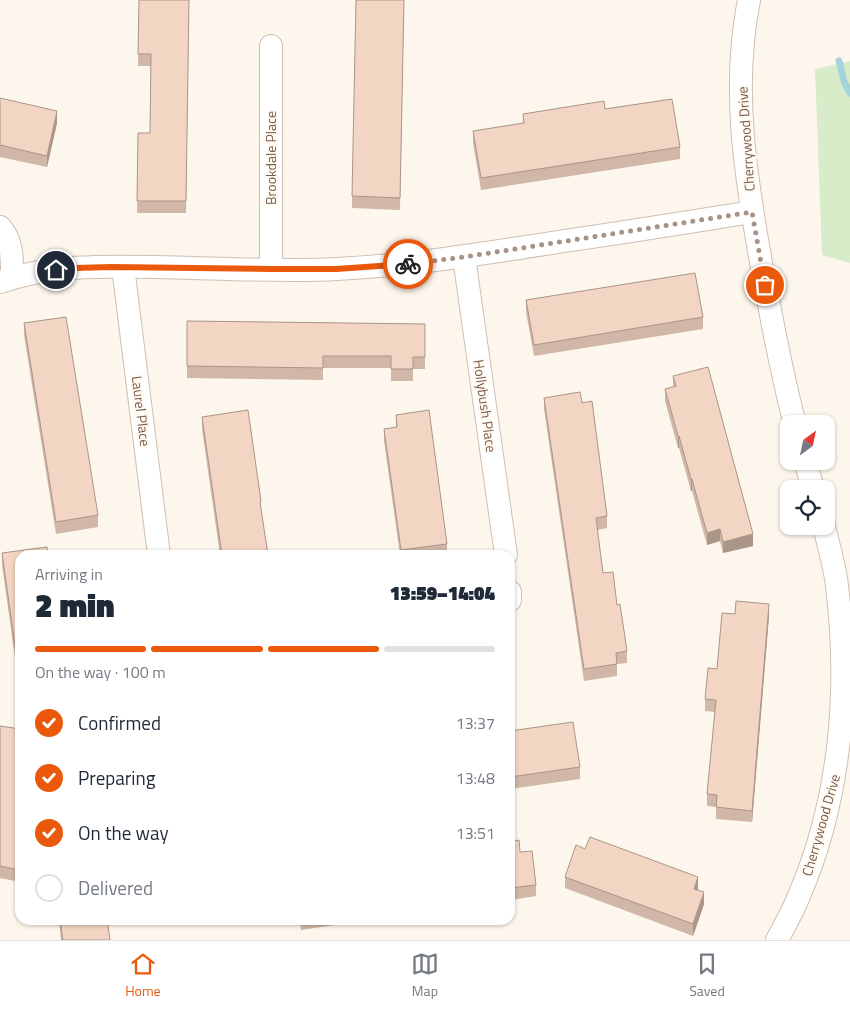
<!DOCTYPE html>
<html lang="en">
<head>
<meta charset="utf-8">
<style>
  body { margin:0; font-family:"Titillium Web",sans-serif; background:#f2f2f3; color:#1f2937; height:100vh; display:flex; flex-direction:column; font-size:19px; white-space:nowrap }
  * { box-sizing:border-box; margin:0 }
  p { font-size:16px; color:#747a83 }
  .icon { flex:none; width:28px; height:28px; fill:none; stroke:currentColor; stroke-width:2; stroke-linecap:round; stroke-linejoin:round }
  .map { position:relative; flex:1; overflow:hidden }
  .drawer { position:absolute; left:15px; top:550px; width:500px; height:375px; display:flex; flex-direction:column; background:#fff; border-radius:15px; box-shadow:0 1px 4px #0004 }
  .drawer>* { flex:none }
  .needle { width:32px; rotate:33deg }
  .buttons { position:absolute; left:780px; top:415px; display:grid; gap:10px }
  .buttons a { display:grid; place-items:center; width:55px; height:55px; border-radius:10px; background:#fff; box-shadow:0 1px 4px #0004; font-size:25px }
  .pin { position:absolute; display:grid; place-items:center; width:42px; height:42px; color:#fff; margin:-21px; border:2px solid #fff; border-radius:50%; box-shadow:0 1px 5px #0007 }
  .courier { position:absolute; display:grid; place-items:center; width:50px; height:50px; margin:-25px; border:4px solid #ea580c; border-radius:50%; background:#fff; color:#222; box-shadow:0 1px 6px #0007 }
  .summary em { font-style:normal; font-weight:800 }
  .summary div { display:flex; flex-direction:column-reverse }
  .summary { display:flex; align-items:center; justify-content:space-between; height:85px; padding:0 20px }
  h1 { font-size:32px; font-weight:800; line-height:38px }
  .bar { display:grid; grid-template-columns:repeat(4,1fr); gap:8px 5px; align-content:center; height:60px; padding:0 20px }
  .bar i { height:6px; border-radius:4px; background:#e0e1e3 }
  .bar .on { background:#ea580c }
  .bar p { grid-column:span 4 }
  ol { padding:0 20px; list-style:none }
  li { display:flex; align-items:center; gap:15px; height:55px }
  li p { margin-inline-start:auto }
  li .icon { padding:5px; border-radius:50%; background:#ea580c; color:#fff; stroke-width:4 }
  li:last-child { color:#747a83 }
  li i { width:28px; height:28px; border:2px solid #e0e1e3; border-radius:50% }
  .tab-bar { display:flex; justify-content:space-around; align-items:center; height:70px; border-top:1px solid #e0e1e3; background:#fff; font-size:14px; color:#747a83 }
  .tab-bar a { display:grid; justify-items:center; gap:2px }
  .tab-bar .on { color:#ea580c }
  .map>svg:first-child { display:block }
  .green { fill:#d8ecc9 }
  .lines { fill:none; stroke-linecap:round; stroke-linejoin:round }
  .stream { stroke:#a5d3da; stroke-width:7 }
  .minor-casing { stroke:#d1beb0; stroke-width:24 }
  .minor { stroke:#fff; stroke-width:22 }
  .wall { fill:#d1b7a8 }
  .shaded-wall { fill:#aa9588 }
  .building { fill:#f3d5c3; stroke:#aa9588 }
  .done { stroke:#a89285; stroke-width:5; stroke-dasharray:0 9 }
  .route { stroke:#ea580c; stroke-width:6 }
  .labels { text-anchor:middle; stroke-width:4.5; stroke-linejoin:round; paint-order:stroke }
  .street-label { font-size:14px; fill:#7a5c4d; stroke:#fffaf3 }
</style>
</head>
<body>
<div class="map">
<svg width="850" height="940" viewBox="0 0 850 940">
  <rect width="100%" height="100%" fill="#fdf6ec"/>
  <polygon class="green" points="850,61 850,263 822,255 815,69"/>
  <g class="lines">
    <polyline class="stream" points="839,61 844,81 850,93"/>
    <defs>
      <g id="minor">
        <path d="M749,0C731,89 746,179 762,268C772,320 781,372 795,424"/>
        <path d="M0,227C13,241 12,260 12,278"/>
        <polyline points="464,257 506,555"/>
        <polyline points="123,267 159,555"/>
        <polyline points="271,269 271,46"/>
        <path d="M0,282C50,265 102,266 155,267C215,268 277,272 337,269C414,265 488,253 564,241C627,232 689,222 752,212"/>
        <polyline points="805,461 813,489"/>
        <polyline points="510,592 510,600"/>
        <path d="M777,940C785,925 793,911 799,896C842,796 850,685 836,578C833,561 828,543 824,526"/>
      </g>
    </defs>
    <use href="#minor" class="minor-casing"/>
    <use href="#minor" class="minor"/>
  </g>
  <g class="wall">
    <polygon points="139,0 189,0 186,213 137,213 138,133 150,133 151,66 138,66"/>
    <polygon points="404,0 400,210 352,208 352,196"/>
    <polygon points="0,98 57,123 47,167 0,157"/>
    <polygon points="605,109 680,147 680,159 481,190 473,143 473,131 523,123 523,114"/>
    <polygon points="526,300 703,317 703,329 534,356 526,312"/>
    <polygon points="187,321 425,324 425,369 413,369 413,381 391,381 391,368 323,368 323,380 187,378"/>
    <polygon points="24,323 98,515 98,527 56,534 24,335"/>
    <polygon points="673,376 753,546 723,553 720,541 707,545 692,491 691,491 679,448 678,448 665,401 665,389 673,387"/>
    <polygon points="544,398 582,403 607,516 607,528 597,530 603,573 617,605 627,651 627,663 617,664 617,676 584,681 544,409"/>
    <polygon points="396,415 447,544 447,555 400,555 384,441 384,429 396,427"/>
    <polygon points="202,417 261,501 261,512 268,555 220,555 202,429"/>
    <polygon points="2,553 20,555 20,693 2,565"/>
    <polygon points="769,616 752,822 716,819 716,807 707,806 707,794 715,712 705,711 705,699 717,669"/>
    <polygon points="0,726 20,729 20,882 0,878"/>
    <polygon points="510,731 580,767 580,779 510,789"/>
    <polygon points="510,842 520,852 536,885 536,896 510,900"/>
    <polygon points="565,877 698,889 698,890 704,904 693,936 565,888"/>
    <polygon points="59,920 107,920 110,940 61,940"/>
    <polygon points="300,920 369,920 301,930"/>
  </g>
  <g class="shaded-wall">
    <polygon points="57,111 57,123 47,167 47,156"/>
    <rect x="678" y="436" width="1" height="12"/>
    <rect x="691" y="479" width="1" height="12"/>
    <polygon points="720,529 720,541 707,545 707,533"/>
    <polygon points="753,534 753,546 723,553 723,542"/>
    <polygon points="769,604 769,616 752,822 752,811"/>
    <polygon points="698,877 698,889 694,901 694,889"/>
    <polygon points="704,892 704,904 693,936 693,924"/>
  </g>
  <g class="building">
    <polygon points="139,0 189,0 186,201 137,201 138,133 150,133 151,54 138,54"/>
    <polygon points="356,0 404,0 400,198 352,196"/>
    <polygon points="0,98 57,111 47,156 0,145"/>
    <polygon points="672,99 680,147 481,178 473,131 524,123 523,114 604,101 605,109"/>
    <polygon points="695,273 703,317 534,345 526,300"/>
    <polygon points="66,317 98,515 56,522 24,323"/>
    <polygon points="187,321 425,324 425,357 413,357 413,369 391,369 391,356 323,356 323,368 187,366"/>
    <polygon points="708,367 753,534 723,542 720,529 707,533 692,479 691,479 679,436 678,436 665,389 676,386 673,376"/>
    <polygon points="580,392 582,403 592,401 607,516 596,518 603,573 613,572 617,605 620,604 627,651 616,653 617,664 584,669 544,398"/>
    <polygon points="248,410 261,501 260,502 268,555 222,555 202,417"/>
    <polygon points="429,410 447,544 401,550 384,429 397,427 396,415"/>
    <polygon points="47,547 48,555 20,555 20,681 2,553"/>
    <polygon points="736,601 769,604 752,811 716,807 717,795 707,794 716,700 705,699 708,668 717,669 722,613 735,614"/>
    <polygon points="573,722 580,767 510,777 510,731"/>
    <polygon points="0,726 20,729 20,870 0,866"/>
    <polygon points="590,837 698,877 694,889 704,892 693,924 565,877 576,845 585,849"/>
    <polygon points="519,840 520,852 532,851 536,885 510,888 510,842"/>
    <polygon points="60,920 107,920 110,940 63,940"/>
  </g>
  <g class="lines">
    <polyline class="done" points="408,264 464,257 752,212 765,285"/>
    <polyline class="route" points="56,270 75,268 111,267 271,269 336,269 408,264"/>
  </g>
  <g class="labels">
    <g class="street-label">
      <text transform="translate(746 139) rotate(-94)" y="5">Cherrywood Drive</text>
      <text transform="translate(271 158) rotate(-90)" y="5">Brookdale Place</text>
      <text transform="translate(485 406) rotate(82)" y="5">Hollybush Place</text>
      <text transform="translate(141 411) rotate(83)" y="5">Laurel Place</text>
      <text transform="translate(821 825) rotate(-74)" y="5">Cherrywood Drive</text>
    </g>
  </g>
</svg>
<div class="buttons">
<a><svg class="needle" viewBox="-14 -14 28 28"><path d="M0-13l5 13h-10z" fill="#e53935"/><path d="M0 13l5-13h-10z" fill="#747a83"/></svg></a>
<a><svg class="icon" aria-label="locate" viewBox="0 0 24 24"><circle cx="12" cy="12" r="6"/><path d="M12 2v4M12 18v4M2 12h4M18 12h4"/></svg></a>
</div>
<div class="pin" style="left:765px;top:285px;background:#ea580c"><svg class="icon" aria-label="bag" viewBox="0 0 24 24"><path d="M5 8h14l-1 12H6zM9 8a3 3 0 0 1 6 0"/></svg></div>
<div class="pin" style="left:56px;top:270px;background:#1f2937"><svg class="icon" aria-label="home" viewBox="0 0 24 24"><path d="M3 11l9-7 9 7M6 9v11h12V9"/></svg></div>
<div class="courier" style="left:408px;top:264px"><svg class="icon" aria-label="bike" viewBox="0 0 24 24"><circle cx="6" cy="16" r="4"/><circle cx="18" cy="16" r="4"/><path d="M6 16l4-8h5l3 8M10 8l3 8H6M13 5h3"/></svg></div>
<section class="drawer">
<div class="summary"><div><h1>2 min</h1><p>Arriving in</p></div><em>13:59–14:04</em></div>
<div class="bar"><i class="on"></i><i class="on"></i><i class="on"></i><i></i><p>On the way · 100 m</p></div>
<ol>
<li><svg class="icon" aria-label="check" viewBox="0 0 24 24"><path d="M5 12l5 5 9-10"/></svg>Confirmed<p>13:37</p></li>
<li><svg class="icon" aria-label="check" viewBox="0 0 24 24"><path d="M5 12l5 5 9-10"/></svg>Preparing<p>13:48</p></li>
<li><svg class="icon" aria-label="check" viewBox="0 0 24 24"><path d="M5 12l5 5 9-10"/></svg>On the way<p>13:51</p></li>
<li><i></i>Delivered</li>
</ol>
</section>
</div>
<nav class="tab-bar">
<a class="on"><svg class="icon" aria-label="home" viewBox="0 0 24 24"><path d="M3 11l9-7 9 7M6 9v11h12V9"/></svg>Home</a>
<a><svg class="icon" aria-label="map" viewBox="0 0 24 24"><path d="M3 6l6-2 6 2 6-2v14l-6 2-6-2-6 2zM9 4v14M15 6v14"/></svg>Map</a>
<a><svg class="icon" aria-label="saved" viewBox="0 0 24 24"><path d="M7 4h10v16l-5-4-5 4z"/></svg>Saved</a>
</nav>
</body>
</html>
